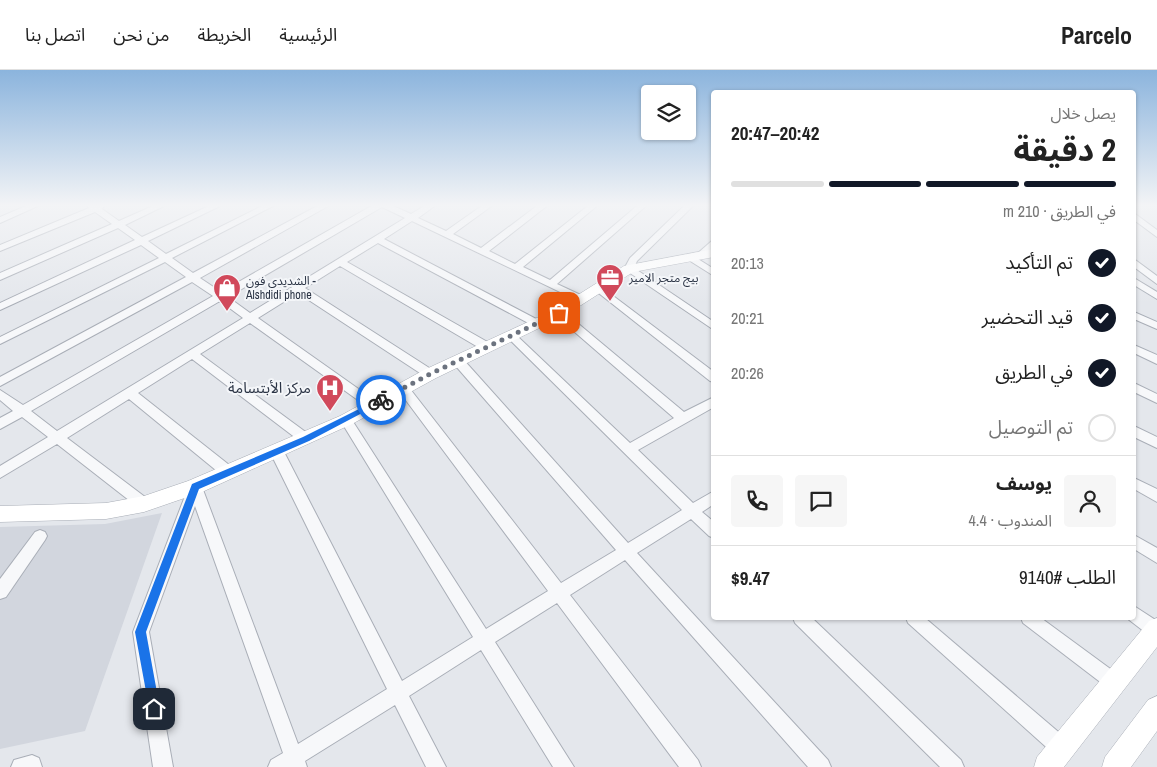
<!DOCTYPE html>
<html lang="ar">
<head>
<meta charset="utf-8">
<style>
  body { margin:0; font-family:"Archivo Narrow","Noto Sans Arabic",sans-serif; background:#f6f6f6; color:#222; direction:rtl; height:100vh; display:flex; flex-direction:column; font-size:19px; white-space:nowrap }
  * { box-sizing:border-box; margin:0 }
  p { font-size:16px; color:#767676 }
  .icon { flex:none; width:28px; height:28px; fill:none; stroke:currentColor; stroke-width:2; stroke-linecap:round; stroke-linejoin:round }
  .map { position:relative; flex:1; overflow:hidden; direction:ltr }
  .panel { position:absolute; left:711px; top:20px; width:425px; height:530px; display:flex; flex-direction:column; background:#fff; border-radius:5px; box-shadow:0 1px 4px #0004; direction:rtl }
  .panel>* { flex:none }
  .fabs { position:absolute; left:641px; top:15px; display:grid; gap:10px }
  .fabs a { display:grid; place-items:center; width:55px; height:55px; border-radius:5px; background:#fff; box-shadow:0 1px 4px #0004; font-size:25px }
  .pin { position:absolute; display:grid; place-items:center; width:42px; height:42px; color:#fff; margin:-21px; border-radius:10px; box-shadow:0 2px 8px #0006 }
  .courier { position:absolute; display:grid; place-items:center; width:50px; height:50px; margin:-25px; border:4px solid #1a73e8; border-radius:50%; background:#fff; color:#222; box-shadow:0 1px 6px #0007 }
  .overview em { font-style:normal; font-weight:700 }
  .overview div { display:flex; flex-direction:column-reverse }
  .overview { display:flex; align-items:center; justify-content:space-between; height:85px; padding:0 20px }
  h1 { font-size:32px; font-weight:700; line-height:38px }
  .bar { display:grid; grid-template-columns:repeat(4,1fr); gap:8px 5px; align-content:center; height:60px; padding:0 20px }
  .bar i { height:6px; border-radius:4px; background:#e0e0e0 }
  .bar .selected { background:#111827 }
  .bar p { grid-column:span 4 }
  .line { display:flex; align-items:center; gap:12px; padding:0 20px; border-top:1px solid #e0e0e0 }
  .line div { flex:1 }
  .round { display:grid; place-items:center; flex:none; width:52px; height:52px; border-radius:5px; background:#f6f6f6 }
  ol { padding:0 20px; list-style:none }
  li { display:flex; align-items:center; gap:15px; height:55px }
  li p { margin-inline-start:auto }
  li .icon { padding:5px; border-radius:50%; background:#111827; color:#fff; stroke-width:4 }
  li:last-child { color:#767676 }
  li i { width:28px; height:28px; border:2px solid #e0e0e0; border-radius:50% }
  header { display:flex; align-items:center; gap:30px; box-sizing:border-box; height:70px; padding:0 25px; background:#fff; border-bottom:1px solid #e0e0e0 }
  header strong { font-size:24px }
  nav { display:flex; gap:28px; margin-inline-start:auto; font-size:18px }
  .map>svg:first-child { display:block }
  .built { fill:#d2d6de }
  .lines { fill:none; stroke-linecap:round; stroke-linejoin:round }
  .street-casing { stroke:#a9aeb7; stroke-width:2 }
  .secondary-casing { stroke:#a9aeb7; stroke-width:1 }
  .street { fill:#f7f8fa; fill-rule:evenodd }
  .secondary { fill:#fff; fill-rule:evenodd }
  .route { fill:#1a73e8 }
  .done { stroke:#6c737f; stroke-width:5; stroke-dasharray:0 9 }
  .labels { text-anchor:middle; stroke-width:4; stroke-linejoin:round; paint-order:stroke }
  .far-poi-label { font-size:12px; fill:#2b3445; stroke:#f4f6f9; text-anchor:start }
  .poi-label { font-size:15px; fill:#2b3445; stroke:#f4f6f9; text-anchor:end }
</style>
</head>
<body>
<header>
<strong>Parcelo</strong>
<nav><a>الرئيسية</a><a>الخريطة</a><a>من نحن</a><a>اتصل بنا</a></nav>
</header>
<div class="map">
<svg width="1157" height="697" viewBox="0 0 1157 697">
  <rect width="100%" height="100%" fill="#e4e7ec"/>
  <polygon class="built" points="162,443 85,661 0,679 0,457 105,454"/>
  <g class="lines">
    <defs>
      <g id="street">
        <polygon points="28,135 40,135 0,153 0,147"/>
        <path d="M87,135H105L102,139L119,151L155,135H166L125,155L142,167L211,135H222L148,171L166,184L264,135H275L172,188L193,203L319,135H330L200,208L221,222L373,135H391L411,144L426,135H436L418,148L446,161L483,135H493L453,164L481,178L538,135H548L489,181L515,194L589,135H598L523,197L550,210L638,135H647L557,214L585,227L586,229L581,232L412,151L384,169L540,251L541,253L540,255H532L378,173L347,192L491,274L493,277L491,280H483L340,196L305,218L434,301L436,304L434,307H426L298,223L258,248L377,332L379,335L377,338H369L250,253L200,284L311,366L312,369L311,372H301L192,289L138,323L233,398L235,402L233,406L228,407L223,406L129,329L67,368L149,430L151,434L149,438L144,440L139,438L57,374L0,408V396L48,367L22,347L0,359V348L13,341L0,330V320L23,335L213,226L192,212L0,316V307L186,207L165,192L0,274V267L159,188L141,175L0,240V233L135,170L118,158L0,210V203L112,154L95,142L0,181V175L89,138ZM382,137L405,148L250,243L228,227ZM220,231L243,248L57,361L31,341Z"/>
        <polygon points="685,135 694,135 637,191 634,198 714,252 714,260 624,199 630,188"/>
        <polygon points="1134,143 1157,160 1157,167 1134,150"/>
        <polygon points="714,169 714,177 704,187 698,187 698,183"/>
        <polygon points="690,184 714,199 714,206 687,189 687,185"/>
        <polygon points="1134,189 1157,206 1157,214 1134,197"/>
        <polygon points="1134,208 1157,222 1157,229 1134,215"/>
        <polygon points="600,216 714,302 714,312 710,311 596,221 596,217"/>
        <polygon points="559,240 563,241 684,342 714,327 714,337 638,380 693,433 714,421 714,434 702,442 714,452 714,468 709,466 691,449 637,483 828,690 831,697 808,697 625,490 570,525 698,690 701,697 679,697 557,533 495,572 574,697 553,697 481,580 409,626 446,697 426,697 395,635 305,691 307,697 268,697 271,690 283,683 195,436 149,562 173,697 153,697 133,562 190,413 195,412 200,413 202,417 298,674 387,619 270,382 272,378 282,378 402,611 473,567 342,353 340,350 342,347 350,347 486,559 548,521 399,321 397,318 399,315 407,315 561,513 616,480 454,294 452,291 454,288 462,288 628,473 682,440 506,266 511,263 515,264 630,373 674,348 555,245 554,243"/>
        <polygon points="1134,242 1157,252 1157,259 1134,249"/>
        <polygon points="1134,275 1157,285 1157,294 1134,283"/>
        <polygon points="1134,313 1157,324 1157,333 1134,322"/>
        <polygon points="1134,356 1157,367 1157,378 1134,367"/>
        <polygon points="1134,408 1157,419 1157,432 1134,419"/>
        <polygon points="40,460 45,462 47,466 45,470 6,527 0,529 0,509 35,462"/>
        <polygon points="1134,465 1157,478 1157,493 1134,479"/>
        <polygon points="1134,536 1157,551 1157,568 1150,566 1128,549 1127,548 1134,548"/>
        <polygon points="793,548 812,548 961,690 964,697 940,697 795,553"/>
        <polygon points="906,548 925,548 1069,671 1071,678 1069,685 1062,687 1055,685 908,553"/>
        <polygon points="1021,548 1041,548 1120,606 1123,612 1120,618 1114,621 1108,618 1023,553"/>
        <polygon points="32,685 39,688 42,697 11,697 14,690"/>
      </g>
      <g id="secondary">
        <polygon points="714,179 714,187 633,202 564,246 436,308 352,354 202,422 144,442 106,449 0,452 0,436 106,433 144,426 188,411 340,346 424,300 554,240 624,196"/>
        <polygon points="1157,548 1157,577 1064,697 1034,697 1037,687 1149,551"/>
        <polygon points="1157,626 1157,661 1131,697 1102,697 1105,687 1148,630"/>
      </g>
    </defs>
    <use href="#street" class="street-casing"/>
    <use href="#secondary" class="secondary-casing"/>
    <use href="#street" class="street"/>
    <use href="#secondary" class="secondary"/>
  </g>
  <linearGradient id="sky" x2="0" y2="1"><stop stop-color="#8bb4dd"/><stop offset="0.58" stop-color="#f3f4f6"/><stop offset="1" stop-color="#f3f4f6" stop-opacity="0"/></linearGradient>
  <rect width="1157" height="233" fill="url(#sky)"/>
  <polygon class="route" points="381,328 385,330 383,332 309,371 199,419 146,562 160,639 158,643 154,645 150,643 135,562 192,414 303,367"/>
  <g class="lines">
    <polyline class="done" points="381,330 430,304 559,243"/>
  </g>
  <defs>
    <symbol id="office-pin" viewBox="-11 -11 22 30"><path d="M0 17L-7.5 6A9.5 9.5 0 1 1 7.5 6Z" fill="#d1495b" stroke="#f4f6f9"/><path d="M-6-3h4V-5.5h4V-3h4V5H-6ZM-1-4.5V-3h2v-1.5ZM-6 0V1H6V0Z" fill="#fff"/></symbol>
    <symbol id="shop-pin" viewBox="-11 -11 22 30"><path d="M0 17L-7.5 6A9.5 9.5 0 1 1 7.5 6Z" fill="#d1495b" stroke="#f4f6f9"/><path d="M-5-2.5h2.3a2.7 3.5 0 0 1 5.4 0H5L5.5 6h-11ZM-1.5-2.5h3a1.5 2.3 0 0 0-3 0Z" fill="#fff"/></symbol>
    <symbol id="hospital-pin" viewBox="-11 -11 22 30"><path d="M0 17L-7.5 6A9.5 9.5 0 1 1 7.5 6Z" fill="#d1495b" stroke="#f4f6f9"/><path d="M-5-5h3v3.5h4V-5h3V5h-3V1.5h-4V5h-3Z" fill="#fff"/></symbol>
  </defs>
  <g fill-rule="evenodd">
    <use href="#office-pin" x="594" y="192" width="32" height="43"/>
    <use href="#shop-pin" x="211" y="202" width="32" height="43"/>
    <use href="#hospital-pin" x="314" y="302" width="32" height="43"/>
  </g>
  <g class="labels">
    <g class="far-poi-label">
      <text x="629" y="212">بيج متجر الامير</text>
      <text x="246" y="215">الشديدي فون -<tspan x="246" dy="14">Alshdidi phone</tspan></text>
    </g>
    <g class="poi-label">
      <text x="311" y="323">مركز الأبتسامة</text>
    </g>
  </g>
</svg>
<div class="fabs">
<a><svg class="icon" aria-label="layers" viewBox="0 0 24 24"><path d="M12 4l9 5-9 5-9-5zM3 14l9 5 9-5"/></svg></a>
</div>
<div class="pin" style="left:559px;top:243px;background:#ea580c"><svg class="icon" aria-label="bag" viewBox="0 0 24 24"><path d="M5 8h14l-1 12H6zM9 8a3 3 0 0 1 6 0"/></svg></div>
<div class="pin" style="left:154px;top:639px;background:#1f2937"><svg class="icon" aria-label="home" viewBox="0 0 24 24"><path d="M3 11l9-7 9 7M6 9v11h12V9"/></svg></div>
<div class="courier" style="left:381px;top:330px"><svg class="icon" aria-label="bike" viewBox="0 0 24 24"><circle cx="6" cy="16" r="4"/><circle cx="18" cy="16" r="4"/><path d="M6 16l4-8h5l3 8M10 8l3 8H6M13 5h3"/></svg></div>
<section class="panel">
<div class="overview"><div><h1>2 دقيقة</h1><p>يصل خلال</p></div><em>20:42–20:47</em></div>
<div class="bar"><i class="selected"></i><i class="selected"></i><i class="selected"></i><i></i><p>في الطريق · 210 m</p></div>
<ol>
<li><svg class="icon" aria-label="check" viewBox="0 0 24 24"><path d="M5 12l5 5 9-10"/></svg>تم التأكيد<p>20:13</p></li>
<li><svg class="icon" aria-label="check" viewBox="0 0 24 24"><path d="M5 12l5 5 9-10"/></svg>قيد التحضير<p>20:21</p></li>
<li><svg class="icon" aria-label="check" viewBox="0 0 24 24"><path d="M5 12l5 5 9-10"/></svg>في الطريق<p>20:26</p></li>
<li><i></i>تم التوصيل</li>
</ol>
<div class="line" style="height:90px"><a class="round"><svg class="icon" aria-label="person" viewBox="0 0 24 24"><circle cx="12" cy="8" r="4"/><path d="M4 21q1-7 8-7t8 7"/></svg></a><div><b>يوسف</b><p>المندوب · 4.4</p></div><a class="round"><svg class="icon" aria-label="chat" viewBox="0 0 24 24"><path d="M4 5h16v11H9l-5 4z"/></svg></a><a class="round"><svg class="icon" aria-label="phone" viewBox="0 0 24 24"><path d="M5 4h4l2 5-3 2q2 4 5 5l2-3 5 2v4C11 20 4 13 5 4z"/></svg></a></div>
<div class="line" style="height:65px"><div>الطلب #9140</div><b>$9.47</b></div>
</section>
</div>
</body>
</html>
